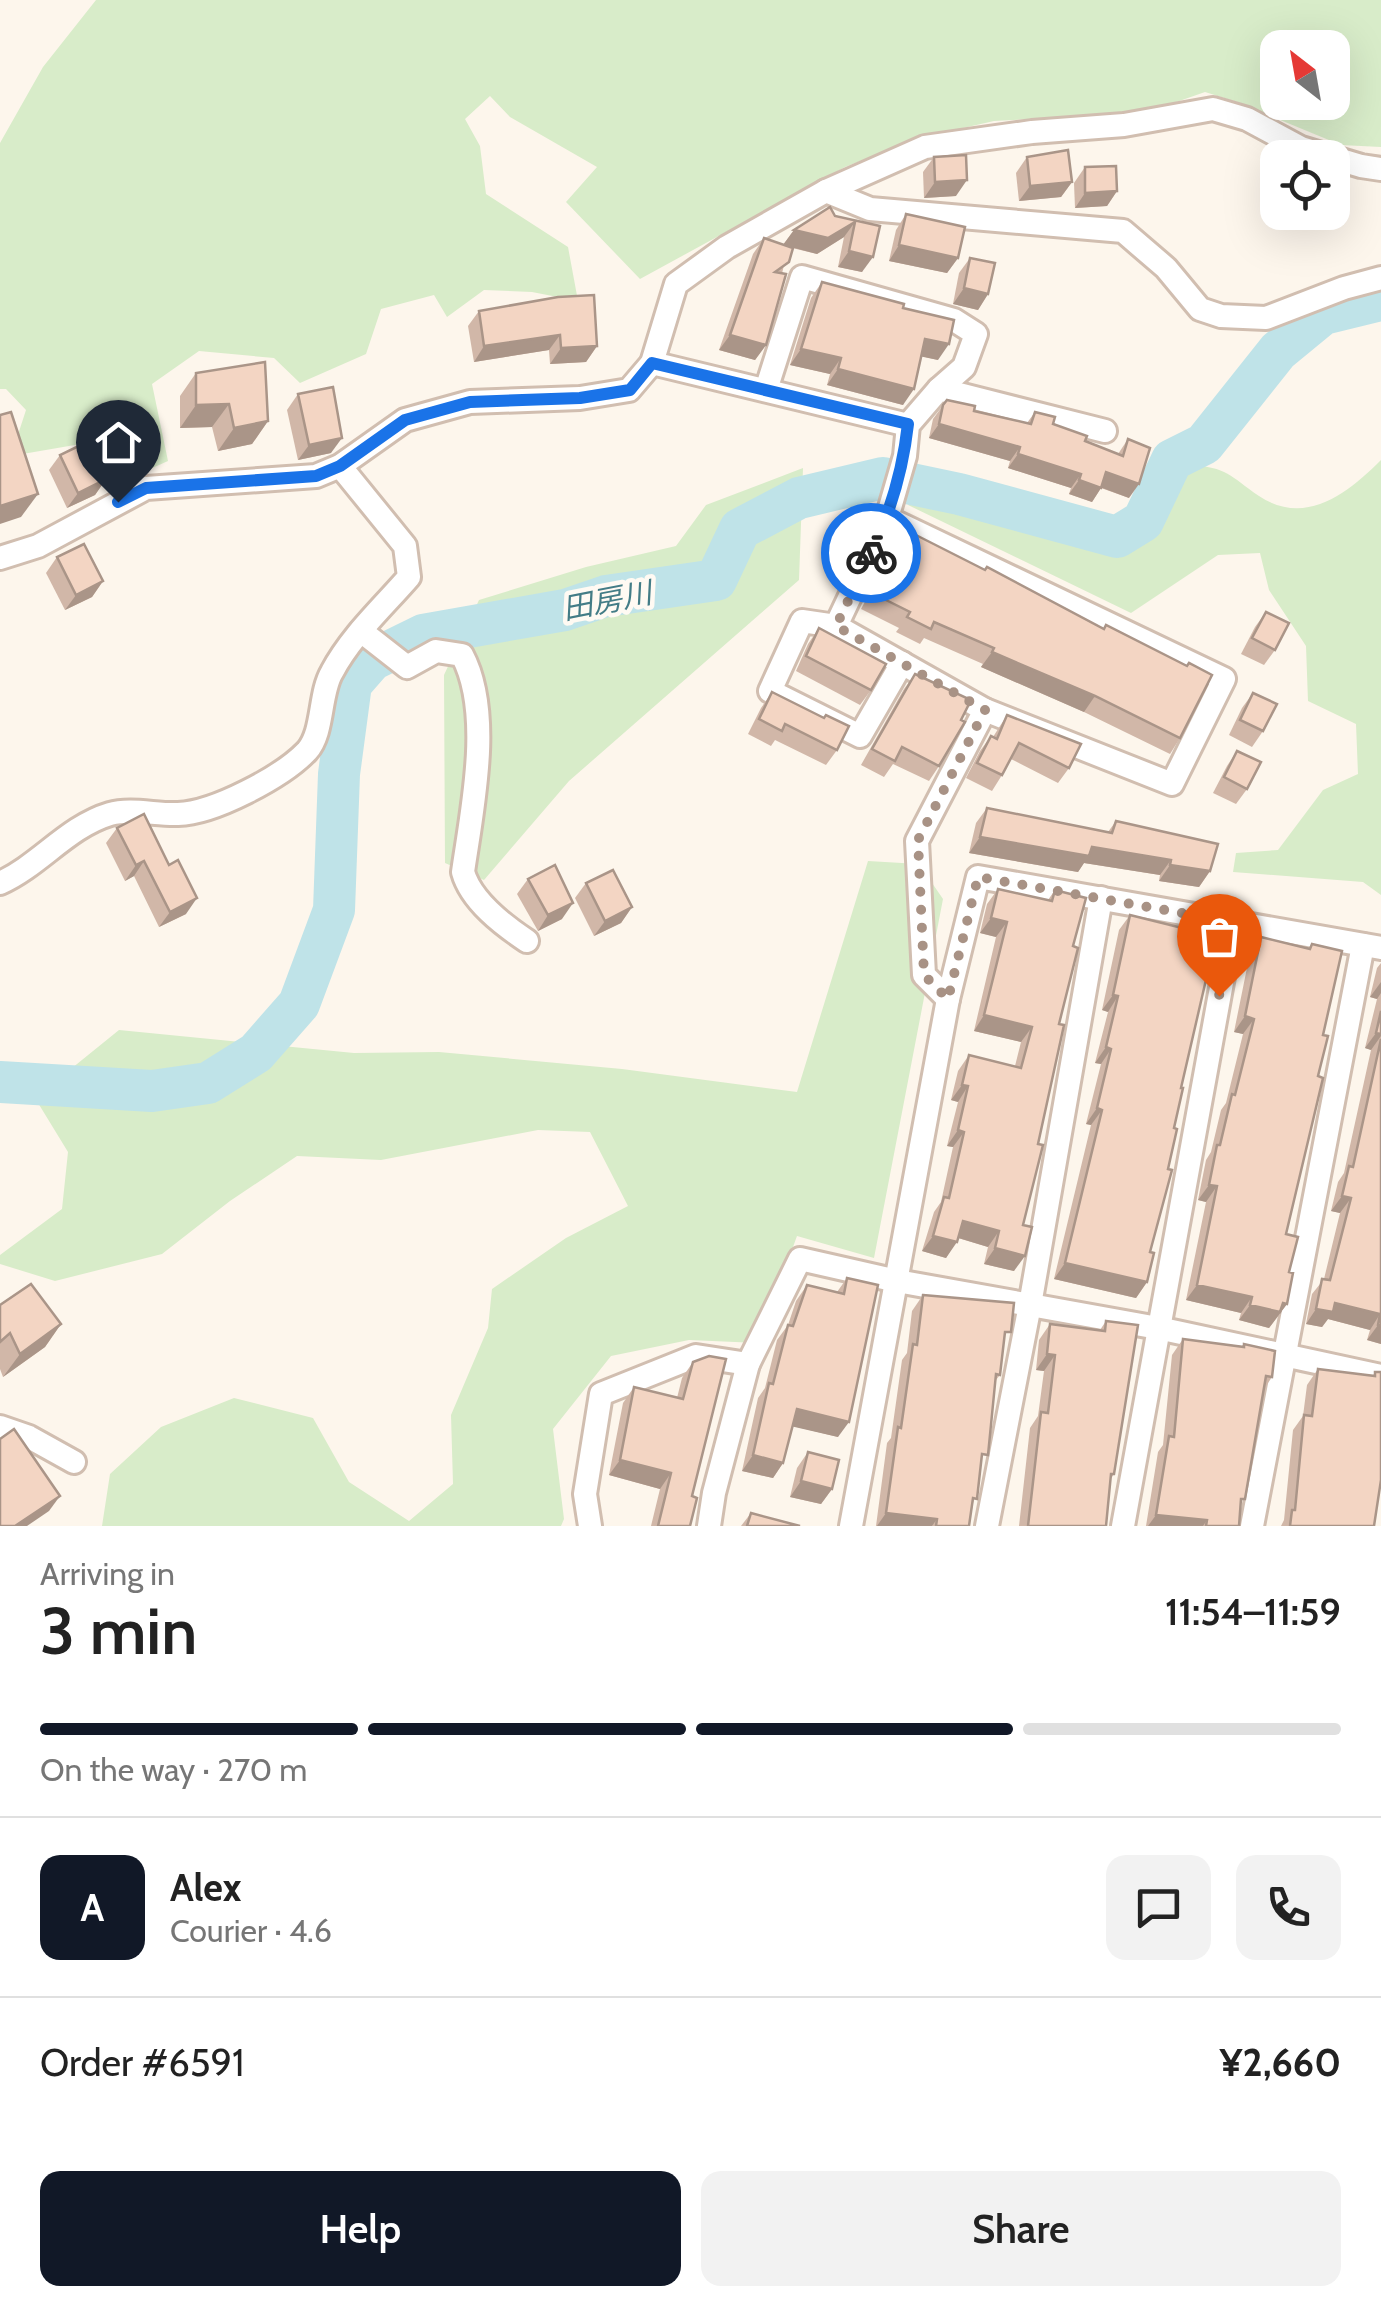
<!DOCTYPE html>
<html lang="en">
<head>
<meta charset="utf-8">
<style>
  body { margin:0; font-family:Cabin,"Noto Sans JP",sans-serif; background:#f2f2f2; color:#222; height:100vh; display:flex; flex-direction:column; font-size:38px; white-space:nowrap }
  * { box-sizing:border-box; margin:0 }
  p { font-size:32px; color:#767676 }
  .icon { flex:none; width:55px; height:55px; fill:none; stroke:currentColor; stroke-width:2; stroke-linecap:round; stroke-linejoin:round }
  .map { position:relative; height:1526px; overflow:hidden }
  .side { display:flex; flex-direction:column; background:#fff; flex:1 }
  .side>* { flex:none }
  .needle { width:65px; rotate:329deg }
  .controls { position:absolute; left:1260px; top:30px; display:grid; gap:20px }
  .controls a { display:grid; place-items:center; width:90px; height:90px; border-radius:20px; background:#fff; box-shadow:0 10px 40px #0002; font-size:50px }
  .pin { position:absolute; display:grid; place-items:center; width:85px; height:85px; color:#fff; margin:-102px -42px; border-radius:50% 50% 50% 0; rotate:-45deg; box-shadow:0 0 10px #0007 }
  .pin .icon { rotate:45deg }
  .courier { position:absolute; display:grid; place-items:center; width:100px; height:100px; margin:-50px; border:8px solid #1a73e8; border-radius:50%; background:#fff; color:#222; box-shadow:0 2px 12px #0007 }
  .headline em { font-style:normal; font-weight:600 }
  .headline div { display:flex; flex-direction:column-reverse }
  .headline { display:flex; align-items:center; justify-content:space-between; height:170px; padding:0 40px }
  h1 { font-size:65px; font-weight:600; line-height:75px }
  .bar { display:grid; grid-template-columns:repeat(4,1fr); gap:15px 10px; align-content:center; height:120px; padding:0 40px }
  .bar i { height:12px; border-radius:8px; background:#e0e0e0 }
  .bar .current { background:#111827 }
  .bar p { grid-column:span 4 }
  .line { display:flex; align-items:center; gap:25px; padding:0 40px; border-top:2px solid #e0e0e0 }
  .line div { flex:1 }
  .round { display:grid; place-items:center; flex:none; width:105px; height:105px; border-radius:20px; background:#f2f2f2 }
  .button { display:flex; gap:20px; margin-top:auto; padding:20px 40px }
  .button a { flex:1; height:115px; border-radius:20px; background:#111827; color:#fff; font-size:40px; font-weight:600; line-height:115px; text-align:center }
  .button a+a { background:#f2f2f2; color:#222 }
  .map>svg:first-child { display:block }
  .green { fill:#d8ecc9; fill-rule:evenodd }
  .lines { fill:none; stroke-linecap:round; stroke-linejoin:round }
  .river { stroke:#bfe3e8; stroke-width:42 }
  .street-casing { stroke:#d1beb0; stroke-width:28 }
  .street { stroke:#fff; stroke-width:22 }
  .wall { fill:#d1b7a8 }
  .shaded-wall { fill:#aa9588 }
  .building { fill:#f3d5c3; stroke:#aa9588; stroke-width:2.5 }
  .done { stroke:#a89285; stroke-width:10; stroke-dasharray:0 18 }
  .route { stroke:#1a73e8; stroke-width:12 }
  .labels { text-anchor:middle; stroke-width:9; stroke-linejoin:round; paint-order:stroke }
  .water-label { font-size:30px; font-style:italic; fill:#437c86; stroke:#fffaf3 }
</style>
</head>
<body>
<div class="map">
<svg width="1381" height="1526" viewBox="0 0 1381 1526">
  <rect width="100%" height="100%" fill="#fdf6ec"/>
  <g class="green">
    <path d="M96,0H1381V147L1341,145L1237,102L1205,92L1145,113L994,121L919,138L845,167L640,279L566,202L597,167L510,117L490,96L465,119L480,146L486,194L568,247L578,301L532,292L484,290L447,317L434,295L381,309L366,354L300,383L274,358L199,351L152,384L168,461L141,473L98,441L11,456L26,410L6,389H0V143L43,67ZM1278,48H1332V102H1278Z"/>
    <path d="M1381,460V895L1363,882L1233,872L1236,853L1278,850L1323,790L1358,774L1356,724L1308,701L1306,646L1269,590L1260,553L1218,555L1131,613L908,505L935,474L1116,540L1147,536L1190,465C1227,467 1230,476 1259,496C1306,527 1348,493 1381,460Z"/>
    <polygon points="803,468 799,580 569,781 484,880 445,863 444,675 479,600 586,567 676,546 706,505"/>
    <polygon points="868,861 919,864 943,899 874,1258 797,1236 758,1343 689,1340 611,1356 553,1429 564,1519 561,1526 102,1526 110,1474 161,1427 234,1398 313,1418 349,1482 409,1521 453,1484 451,1415 488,1328 492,1289 566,1238 628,1206 590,1132 538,1130 381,1160 297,1156 230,1201 162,1254 55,1281 0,1264 0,1255 62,1209 68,1152 35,1098 119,1030 354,1053 439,1052 622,1069 797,1092"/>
  </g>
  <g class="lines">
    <polyline class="river" points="0,1082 152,1091 208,1083 256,1053 299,1004 334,910 339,774 351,684 372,660 423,635 565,610 606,596 716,580 740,529 799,498 883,478 959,494 1117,537 1143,521 1172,460 1204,444 1278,351 1323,314 1381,300"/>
    <defs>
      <g id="street">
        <polyline points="826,191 870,209 1123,231 1166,268 1200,309 1221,316 1266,318 1344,288 1381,278"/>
        <polyline points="652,363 908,425"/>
        <polyline points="766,390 802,277 954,320 976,334 964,367 939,389"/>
        <polyline points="887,518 1224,679 1172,784 985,710 836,626 887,518 905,456 908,425 939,389 1105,431"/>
        <polyline points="0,558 38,546 146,488 316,476 340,466 405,420 470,402 580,398 629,390 652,363 676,284 727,247 826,191 925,147 1032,132 1124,125 1213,109 1247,119 1301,148 1361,166 1381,169"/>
        <polyline points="836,626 802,621 770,691 860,736 902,663"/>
        <path d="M361,631L407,667L436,651L462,655C493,713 472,809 463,872C471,901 503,925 527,941"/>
        <path d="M0,883C40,865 67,827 110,814C130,808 157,815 178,814C214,813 282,777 307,751C324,732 319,694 332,672C351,636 383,607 409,577L405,546L340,466"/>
        <polyline points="948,999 924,975 917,841 985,710"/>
        <polyline points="0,1427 29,1437 74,1462"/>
        <polyline points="590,1526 585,1494 601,1394 696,1356 748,1364 800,1259 897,1281 1158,1328 1381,1376"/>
        <polyline points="709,1526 714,1493 748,1364"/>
        <polyline points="851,1526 948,999 978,877 1381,948"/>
        <polyline points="987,1526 1030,1305 1101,898"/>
        <polyline points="1123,1526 1233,922"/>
        <polyline points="1252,1526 1363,945"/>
      </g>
    </defs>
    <use href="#street" class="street-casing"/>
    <use href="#street" class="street"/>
  </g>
  <g class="wall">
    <polygon points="934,157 956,196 924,198 923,172"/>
    <polygon points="1027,157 1072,182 1061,197 1019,201 1016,173"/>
    <polygon points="1085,167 1117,191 1107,206 1075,208 1074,183"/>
    <polygon points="906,214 958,258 947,273 889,261 896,230"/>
    <polygon points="835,216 880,226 862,272 838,267 844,237 817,254 788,247 766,345 755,360 719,350 753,254 764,238 783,245 794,230"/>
    <polygon points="970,258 988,294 978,310 953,304 959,273"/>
    <polygon points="822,282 903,308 938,360 921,356 903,405 827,385 830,374 790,365 811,298"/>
    <polygon points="479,311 597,346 586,362 550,364 549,350 474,362 468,326"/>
    <polygon points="196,373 268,421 252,444 218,451 212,427 180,428 180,396"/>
    <polygon points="298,394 331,453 298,460 287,410"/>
    <polygon points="947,400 974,411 1027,423 1035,412 1085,441 1118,454 1128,439 1129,498 1101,488 1092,502 1069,494 1071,488 1008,468 1010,461 929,438 933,419"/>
    <polygon points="60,455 106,479 95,495 67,508 49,470"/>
    <polygon points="906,530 1180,738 1170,754 1084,712 981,667 983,664 924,638 920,644 896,632 899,628 861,609 895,546"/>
    <polygon points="57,557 103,581 92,597 65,610 46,573"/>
    <polygon points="1266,612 1275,650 1264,665 1241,654 1255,627"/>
    <polygon points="819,628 871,690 860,705 796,671 808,644"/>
    <polygon points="915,674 939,766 929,781 893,764 884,777 861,765 904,689"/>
    <polygon points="772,692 837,750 826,765 775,740 771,746 748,734 761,708"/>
    <polygon points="1253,693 1263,731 1252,747 1229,735 1242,708"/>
    <polygon points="1007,715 1069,768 1058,783 1011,759 1002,775 992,791 966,778 980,751 991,736 993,737"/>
    <polygon points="1237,751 1247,789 1236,804 1213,793 1227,766"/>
    <polygon points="987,808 1108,832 1116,821 1210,871 1199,887 1159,881 1160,875 1084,863 1078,872 969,853 976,823"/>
    <polygon points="117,828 169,865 186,914 159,927 134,876 125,881 106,843"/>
    <polygon points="528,879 562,919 538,931 517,894"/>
    <polygon points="586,883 632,907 621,923 594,936 575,898"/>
    <polygon points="998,889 1048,900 1055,890 1073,946 1014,1271 984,1264 988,1247 958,1238 946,1258 922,1251 934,1212 941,1202 953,1147 947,1146 958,1102 951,1100 958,1071 969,1055 1015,1066 1021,1042 974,1031 996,937 980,933 987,904"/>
    <polygon points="1130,915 1180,927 1183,922 1204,970 1150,1252 1147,1282 1136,1298 1054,1279 1091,1125 1086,1124 1101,1064 1095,1063 1108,1012 1102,1010 1119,930"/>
    <polygon points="1261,937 1308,949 1312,944 1323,1035 1318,1076 1286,1234 1289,1272 1287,1304 1269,1328 1239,1320 1241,1313 1186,1300 1206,1202 1198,1200 1206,1160 1211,1152 1221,1110 1226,1103 1243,1034 1234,1032 1250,953"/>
    <polygon points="1381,963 1381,1344 1367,1340 1370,1330 1328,1319 1322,1327 1306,1324 1312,1294 1324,1279 1340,1213 1331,1211 1338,1182 1344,1173 1371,1050 1365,1048 1377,999 1370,997 1377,968"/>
    <polygon points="847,1278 838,1437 793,1426 783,1463 773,1478 742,1471 758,1398 765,1388 777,1340 788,1325 796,1301 807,1285 837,1292"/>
    <polygon points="923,1295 1004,1342 1000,1375 995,1381 969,1526 876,1526 887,1443 891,1438 902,1360 907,1353 912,1311"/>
    <polygon points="0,1305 61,1324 45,1347 3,1377 0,1369"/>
    <polygon points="1106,1321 1114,1474 1110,1480 1106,1526 1019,1526 1030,1428 1038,1416 1044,1371 1036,1370 1039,1340 1050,1324 1100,1330"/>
    <polygon points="1183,1339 1242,1346 1244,1344 1272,1377 1264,1389 1240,1506 1239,1526 1146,1526 1158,1452 1163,1445 1172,1355"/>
    <polygon points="693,1362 690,1526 651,1526 660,1489 609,1475 623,1403 634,1387 677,1398 682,1378"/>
    <polygon points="1318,1369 1373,1376 1375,1372 1374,1526 1281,1526 1284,1520 1293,1430 1303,1416 1307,1385"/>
    <polygon points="808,1452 832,1489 821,1504 790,1497 797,1468"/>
    <polygon points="751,1513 800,1526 741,1526"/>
  </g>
  <g class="shaded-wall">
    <polygon points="967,180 956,196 924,198 935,182"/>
    <polygon points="1072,182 1061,197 1019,201 1030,186"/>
    <polygon points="1117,191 1107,206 1075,208 1085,193"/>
    <polygon points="855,222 844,237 817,254 783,245 794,230"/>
    <polygon points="899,245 958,258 947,273 889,261"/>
    <polygon points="849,251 873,257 862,272 838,267"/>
    <polygon points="964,288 988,294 978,310 953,304"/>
    <polygon points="560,335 549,350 474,362 484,346"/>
    <polygon points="730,335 766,345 755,360 719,350"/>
    <polygon points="925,339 949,344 938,360 914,355"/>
    <polygon points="597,346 586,362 550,364 561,348"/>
    <polygon points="801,349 841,358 830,374 790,365"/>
    <polygon points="838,369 914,389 903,405 827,385"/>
    <polygon points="229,404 212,427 180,428 196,405"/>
    <polygon points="268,421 252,444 218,451 234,428"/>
    <polygon points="939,424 1020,447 1010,461 929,438"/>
    <polygon points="342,438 331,453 298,460 309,445"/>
    <polygon points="1018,454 1081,474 1071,488 1008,468"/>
    <polygon points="1106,472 1139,484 1129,498 1097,486"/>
    <polygon points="106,479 95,495 67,508 78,493"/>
    <polygon points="1079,480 1101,488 1092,502 1069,494"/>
    <polygon points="38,494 21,517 0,524 0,506"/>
    <polygon points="103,581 92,597 65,610 76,595"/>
    <polygon points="992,652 1095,696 1084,712 981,667"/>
    <polygon points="980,837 1092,847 1171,860 1160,875 1084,863 1078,872 969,853"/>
    <polygon points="144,861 134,876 125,881 136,865"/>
    <polygon points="1170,865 1210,871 1199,887 1159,881"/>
    <polygon points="197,898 186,914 159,927 170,912"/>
    <polygon points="573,903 562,919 538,931 548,915"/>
    <polygon points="632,907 621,923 594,936 605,921"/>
    <polygon points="991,918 1007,922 996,937 980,933"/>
    <polygon points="1381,982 1381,993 1377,999 1370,997"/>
    <polygon points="1113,995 1118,996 1108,1012 1102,1010"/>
    <polygon points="984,1015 1032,1027 1021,1042 974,1031"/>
    <polygon points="1245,1016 1254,1019 1243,1034 1234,1032"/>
    <polygon points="1376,1033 1381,1034 1381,1036 1371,1050 1365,1048"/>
    <polygon points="1106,1047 1111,1049 1101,1064 1095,1063"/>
    <polygon points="962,1085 968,1086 958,1102 951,1100"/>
    <polygon points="1097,1108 1102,1110 1091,1125 1086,1124"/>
    <polygon points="958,1130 964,1132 953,1147 947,1146"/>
    <polygon points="1209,1185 1217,1186 1206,1202 1198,1200"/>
    <polygon points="1342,1196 1351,1198 1340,1213 1331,1211"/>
    <polygon points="963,1221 999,1231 988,1247 952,1236"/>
    <polygon points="933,1236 957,1242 946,1258 922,1251"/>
    <polygon points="995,1248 1025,1256 1014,1271 984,1264"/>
    <polygon points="1065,1263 1147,1282 1136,1298 1054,1279"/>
    <polygon points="1197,1285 1252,1297 1241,1313 1186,1300"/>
    <polygon points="1283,1303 1287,1304 1269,1328 1239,1320 1250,1305"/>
    <polygon points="1335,1303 1380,1314 1370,1330 1328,1319 1322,1327 1306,1324 1316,1309"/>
    <polygon points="61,1324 45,1347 3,1377 20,1354"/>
    <polygon points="1378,1325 1381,1326 1381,1344 1367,1340"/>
    <polygon points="1047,1354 1055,1355 1044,1371 1036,1370"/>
    <polygon points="797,1409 849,1422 838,1437 786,1425"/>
    <polygon points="753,1455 783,1463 773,1478 742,1471"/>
    <polygon points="620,1460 671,1473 660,1489 609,1475"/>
    <polygon points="801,1481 832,1489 821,1504 790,1497"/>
    <polygon points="60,1496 49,1511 27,1526 15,1526"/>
    <polygon points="886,1513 937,1519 932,1526 877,1526"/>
    <polygon points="1156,1515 1207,1520 1203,1526 1148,1526"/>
  </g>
  <g class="building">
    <polygon points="1068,150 1072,182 1030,186 1027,157"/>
    <polygon points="966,155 967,180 935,182 934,157"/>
    <polygon points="1116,166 1117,191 1085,193 1085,167"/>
    <polygon points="830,207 835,216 880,226 873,257 849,251 855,222 828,238 794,230"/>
    <polygon points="906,214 965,227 958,258 899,245"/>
    <polygon points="764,238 793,248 789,262 775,272 786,274 766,345 730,335"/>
    <polygon points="970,258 995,263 988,294 964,288"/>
    <polygon points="822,282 904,304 903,308 954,320 949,344 925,339 914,389 838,369 841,358 801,349"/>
    <polygon points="594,295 597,346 561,348 560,335 484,346 479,311 558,297"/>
    <polygon points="265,362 268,421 234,428 229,404 196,405 196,373"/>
    <polygon points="333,387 342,438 309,445 298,394"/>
    <polygon points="947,400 975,406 974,411 1031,424 1035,412 1055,417 1053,424 1087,436 1085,441 1123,456 1128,439 1150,448 1139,484 1106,472 1101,488 1079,480 1081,474 1018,454 1020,447 939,424 943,405"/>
    <polygon points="11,412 38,494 0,506 0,415"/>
    <polygon points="87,442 106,479 78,493 60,455"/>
    <polygon points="906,530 985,570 987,567 1104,629 1106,625 1187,666 1189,663 1212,675 1180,738 1095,696 992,652 994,648 934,622 931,629 907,617 910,612 872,593"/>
    <polygon points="84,544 103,581 76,595 57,557"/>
    <polygon points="1266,612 1289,623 1275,650 1252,638"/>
    <polygon points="819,628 886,664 871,690 806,656"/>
    <polygon points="915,674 971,700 961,720 965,722 939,766 902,747 895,761 872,749"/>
    <polygon points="772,692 824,718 826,715 849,726 837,750 785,724 782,731 759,719"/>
    <polygon points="1253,693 1277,704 1263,731 1240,720"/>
    <polygon points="1007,715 1081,744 1069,768 1019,743 1002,775 977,763 991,736 997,739"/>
    <polygon points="1237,751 1261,762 1247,789 1224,777"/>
    <polygon points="987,808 1112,833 1116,821 1218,844 1210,871 1170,865 1171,860 1092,847 1089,856 980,837"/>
    <polygon points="144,814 169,865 178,860 197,898 170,912 144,861 136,865 117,828"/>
    <polygon points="555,865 573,903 548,915 528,879"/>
    <polygon points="613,870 632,907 605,921 586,883"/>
    <polygon points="998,889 1052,901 1055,890 1086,898 1073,946 1078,948 1059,1024 1064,1025 1038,1144 1043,1145 1023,1225 1032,1227 1025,1256 995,1248 999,1231 963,1221 957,1242 933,1236 944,1197 949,1198 964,1132 958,1130 968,1086 962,1085 969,1055 1021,1068 1032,1027 984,1015 1007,922 991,918"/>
    <polygon points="1130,915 1182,928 1183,922 1214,929 1204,970 1208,971 1181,1088 1183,1088 1174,1128 1177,1129 1168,1169 1172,1170 1150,1252 1154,1253 1147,1282 1065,1263 1102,1110 1097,1108 1111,1049 1106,1047 1118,996 1113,995"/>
    <polygon points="1261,937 1310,949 1312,944 1342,951 1323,1035 1328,1036 1318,1076 1323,1078 1286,1234 1298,1237 1289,1272 1293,1273 1287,1304 1283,1303 1280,1312 1250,1305 1252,1297 1197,1285 1217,1186 1209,1185 1217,1145 1220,1145 1232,1094 1235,1095 1254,1019 1245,1016"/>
    <polygon points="1381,1011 1381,1034 1376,1033"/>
    <polygon points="1381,1039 1381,1326 1378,1325 1380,1314 1335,1303 1333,1312 1316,1309 1322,1279 1330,1280 1351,1198 1342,1196 1349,1166 1353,1167"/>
    <polygon points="847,1278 878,1285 849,1422 797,1409 783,1463 753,1455 769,1383 773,1384 788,1325 793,1326 807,1285 844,1294"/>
    <polygon points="31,1284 61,1324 20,1354 10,1333 0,1342 0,1305"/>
    <polygon points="923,1295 1014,1303 1011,1332 1005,1332 1000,1375 996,1374 988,1455 982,1454 977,1499 973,1498 969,1526 936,1526 937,1519 886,1513 898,1427 901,1428 913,1344 917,1345"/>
    <polygon points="1106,1321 1138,1325 1114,1474 1111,1474 1106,1526 1028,1526 1041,1412 1048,1413 1055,1355 1047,1354 1050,1324 1105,1331"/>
    <polygon points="1183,1339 1244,1347 1244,1344 1275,1351 1272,1377 1266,1376 1245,1499 1241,1499 1239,1526 1206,1526 1207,1520 1156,1515 1169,1436 1174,1437"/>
    <polygon points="709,1356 726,1359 692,1496 697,1498 690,1526 658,1526 671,1473 620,1460 634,1387 683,1399 693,1362"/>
    <polygon points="1318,1369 1375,1376 1375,1372 1381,1372 1381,1480 1374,1526 1290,1526 1292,1510 1295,1510 1304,1415 1312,1416"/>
    <polygon points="14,1429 60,1496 15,1526 0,1526 0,1439"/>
    <polygon points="808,1452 839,1460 832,1489 801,1481"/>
    <polygon points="751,1513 800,1526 747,1526"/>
  </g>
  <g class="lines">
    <polyline class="done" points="871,553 836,626 985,710 918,840 924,975 948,999 978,877 1233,922 1219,996"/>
    <path class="route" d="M118,502L146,488L316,476L340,466L405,420L470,402L580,398L630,390L652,363L908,424C903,469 890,513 871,553"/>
  </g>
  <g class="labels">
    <g class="water-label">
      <text transform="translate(607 601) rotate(-11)" y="10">田房川</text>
    </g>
  </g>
</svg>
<div class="controls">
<a><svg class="needle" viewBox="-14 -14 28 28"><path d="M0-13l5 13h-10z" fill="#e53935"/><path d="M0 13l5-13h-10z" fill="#767676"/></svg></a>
<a><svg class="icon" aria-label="locate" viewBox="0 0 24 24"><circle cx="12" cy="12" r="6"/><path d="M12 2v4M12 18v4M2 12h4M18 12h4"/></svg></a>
</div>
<div class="pin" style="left:1219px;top:996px;background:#ea580c"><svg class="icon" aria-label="bag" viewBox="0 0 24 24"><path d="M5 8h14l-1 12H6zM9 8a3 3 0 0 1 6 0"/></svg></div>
<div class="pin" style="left:118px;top:502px;background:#1f2937"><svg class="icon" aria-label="home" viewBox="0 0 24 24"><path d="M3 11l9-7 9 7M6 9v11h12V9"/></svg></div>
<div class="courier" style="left:871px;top:553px"><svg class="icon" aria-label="bike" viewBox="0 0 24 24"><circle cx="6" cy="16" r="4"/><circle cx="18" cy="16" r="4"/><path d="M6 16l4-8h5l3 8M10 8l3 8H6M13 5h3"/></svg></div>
</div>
<section class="side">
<div class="headline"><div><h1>3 min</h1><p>Arriving in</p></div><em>11:54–11:59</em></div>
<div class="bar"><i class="current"></i><i class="current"></i><i class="current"></i><i></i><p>On the way · 270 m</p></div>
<div class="line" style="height:180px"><b class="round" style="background:#111827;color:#fff">A</b><div><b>Alex</b><p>Courier · 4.6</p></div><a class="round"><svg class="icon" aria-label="chat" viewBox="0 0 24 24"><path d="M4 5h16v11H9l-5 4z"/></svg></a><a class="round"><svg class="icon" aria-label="phone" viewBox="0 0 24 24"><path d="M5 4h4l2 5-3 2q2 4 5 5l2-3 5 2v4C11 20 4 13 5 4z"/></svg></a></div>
<div class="line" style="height:130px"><div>Order #6591</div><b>¥2,660</b></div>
<div class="button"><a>Help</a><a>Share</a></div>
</section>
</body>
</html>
